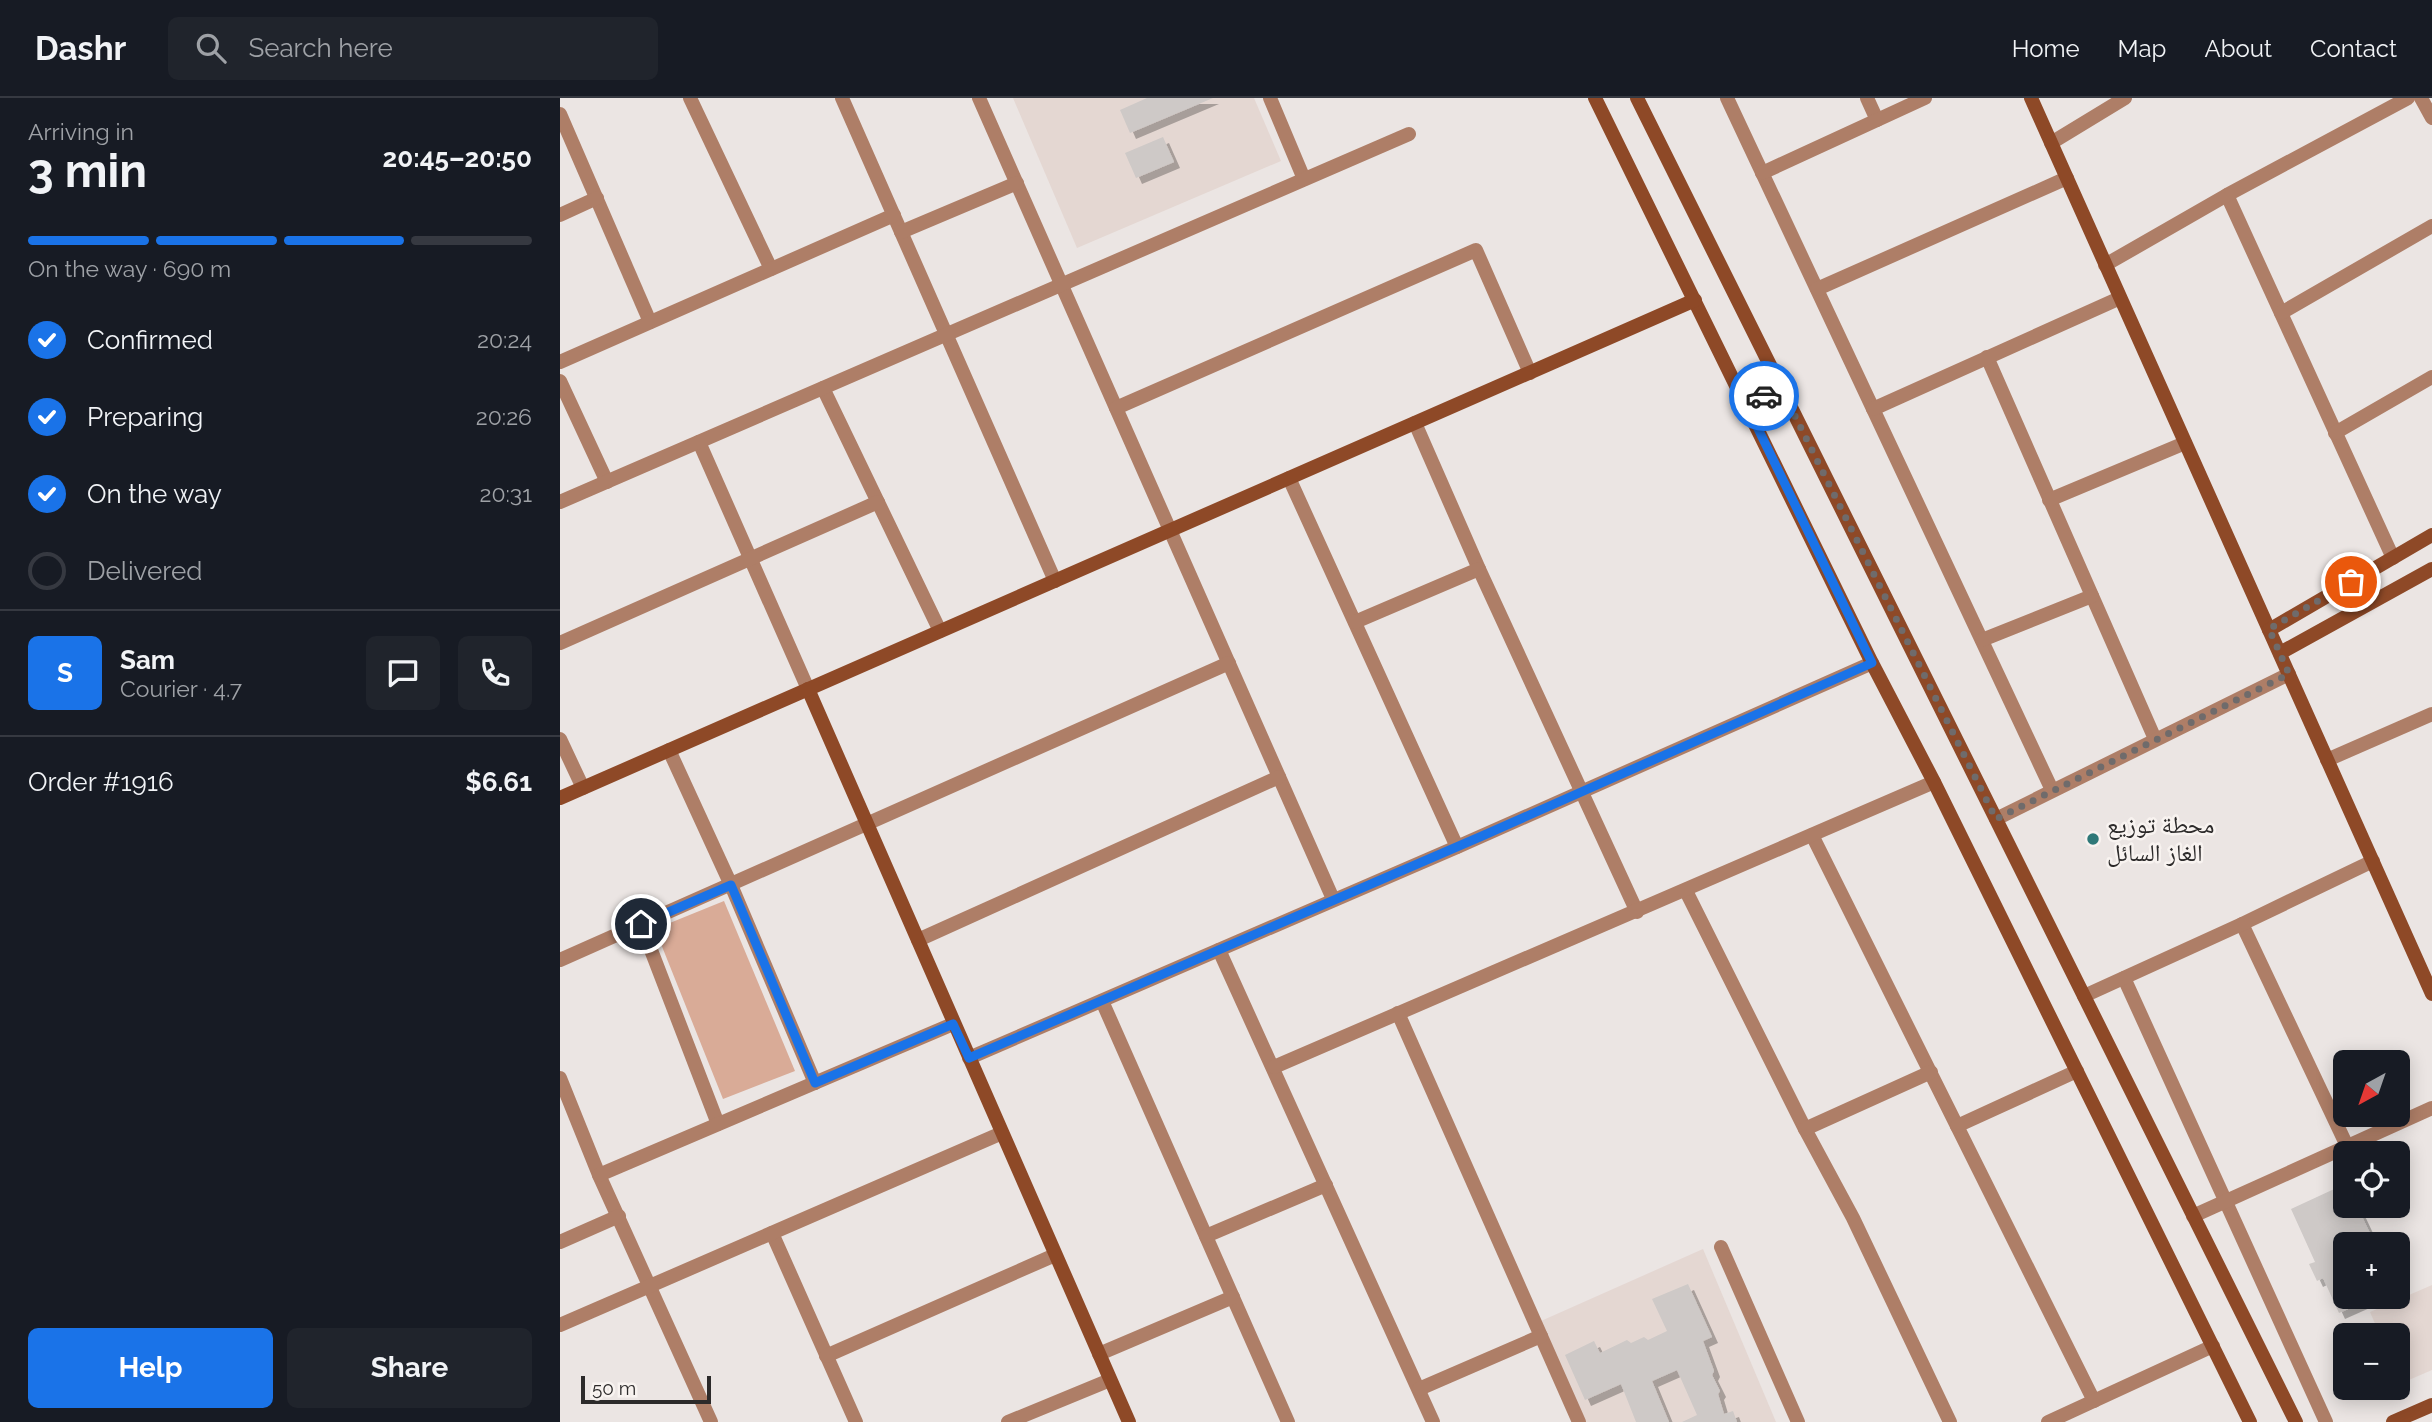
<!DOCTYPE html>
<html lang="en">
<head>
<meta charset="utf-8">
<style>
  body { margin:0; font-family:Raleway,"Noto Naskh Arabic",sans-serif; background:#20242c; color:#f1f3f6; height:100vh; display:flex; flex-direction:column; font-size:26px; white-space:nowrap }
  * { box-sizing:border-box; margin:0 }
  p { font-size:23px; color:#9ea1a6 }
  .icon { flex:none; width:38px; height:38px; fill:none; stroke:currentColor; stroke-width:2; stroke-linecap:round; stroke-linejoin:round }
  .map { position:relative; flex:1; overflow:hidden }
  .sheet { display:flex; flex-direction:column; background:#171b24; width:560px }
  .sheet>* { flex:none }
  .needle { width:46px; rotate:220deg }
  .tools { position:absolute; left:1773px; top:952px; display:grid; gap:14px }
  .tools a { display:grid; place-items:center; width:77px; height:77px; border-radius:10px; background:#171b24; box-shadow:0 4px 18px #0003; font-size:35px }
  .scale { position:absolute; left:21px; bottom:18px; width:130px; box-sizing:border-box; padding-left:7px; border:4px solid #2c2a2a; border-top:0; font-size:19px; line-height:24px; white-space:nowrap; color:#2c2a2a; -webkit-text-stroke:5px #f8f3f0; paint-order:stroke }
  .pin { position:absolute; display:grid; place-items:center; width:60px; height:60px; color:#fff; margin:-30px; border:4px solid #fff; border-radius:50%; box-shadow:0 2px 7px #0007 }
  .courier { position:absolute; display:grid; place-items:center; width:70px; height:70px; margin:-35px; border:5px solid #1a73e8; border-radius:50%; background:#fff; color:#222; box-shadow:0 2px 9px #0007 }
  .summary em { font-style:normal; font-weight:700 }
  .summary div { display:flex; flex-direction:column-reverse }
  .summary { display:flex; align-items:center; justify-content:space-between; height:119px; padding:0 28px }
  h1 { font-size:46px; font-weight:700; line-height:52px }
  .bar { display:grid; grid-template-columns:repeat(4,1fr); gap:10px 7px; align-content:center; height:84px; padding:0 28px }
  .bar i { height:9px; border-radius:5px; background:#363941 }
  .bar .active { background:#1a73e8 }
  .bar p { grid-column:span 4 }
  .line { display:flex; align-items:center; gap:18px; padding:0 28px; border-top:2px solid #363941 }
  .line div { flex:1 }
  .round { display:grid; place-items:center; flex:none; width:74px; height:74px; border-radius:10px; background:#20242c }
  ol { padding:0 28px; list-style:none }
  li { display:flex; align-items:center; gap:21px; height:77px }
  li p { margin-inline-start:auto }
  li .icon { padding:7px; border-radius:50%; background:#1a73e8; color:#fff; stroke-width:4 }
  li:last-child { color:#9ea1a6 }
  li i { width:38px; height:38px; border:4px solid #363941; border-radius:50% }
  .primary-button { display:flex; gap:14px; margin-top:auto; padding:14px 28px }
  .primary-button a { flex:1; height:80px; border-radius:10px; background:#1a73e8; color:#fff; font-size:28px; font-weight:700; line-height:80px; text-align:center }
  .primary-button a+a { background:#20242c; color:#f1f3f6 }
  header { display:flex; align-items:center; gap:42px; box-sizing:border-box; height:98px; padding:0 35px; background:#171b24; border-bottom:2px solid #363941 }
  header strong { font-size:33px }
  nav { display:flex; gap:38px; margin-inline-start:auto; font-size:24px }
  .search { width:490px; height:63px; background:#20242c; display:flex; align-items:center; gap:18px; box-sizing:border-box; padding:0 24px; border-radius:10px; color:#9ea1a6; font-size:26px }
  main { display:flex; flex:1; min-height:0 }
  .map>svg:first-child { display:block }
  .built { fill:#e4d7d2 }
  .green { fill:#d9ab97 }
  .building { fill:#cec9c7; filter:url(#shadow) }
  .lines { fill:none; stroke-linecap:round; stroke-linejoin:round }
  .street { stroke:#ae7e67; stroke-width:14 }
  .secondary { stroke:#8e4927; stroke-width:14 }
  .done { stroke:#6f6b6b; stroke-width:7; stroke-dasharray:0 12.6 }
  .route { stroke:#1a73e8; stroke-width:9 }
  .poi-dot { fill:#2e7878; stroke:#f8f3f0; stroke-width:2.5 }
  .labels { text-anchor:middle; stroke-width:5; stroke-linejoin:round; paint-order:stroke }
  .poi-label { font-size:24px; fill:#2c2a2a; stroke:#f8f3f0; text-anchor:start }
</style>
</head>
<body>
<header>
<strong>Dashr</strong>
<div class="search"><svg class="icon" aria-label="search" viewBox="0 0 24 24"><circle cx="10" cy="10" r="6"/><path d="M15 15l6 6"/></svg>Search here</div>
<nav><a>Home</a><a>Map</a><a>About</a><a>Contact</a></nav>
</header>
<main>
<section class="sheet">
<div class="summary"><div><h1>3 min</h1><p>Arriving in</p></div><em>20:45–20:50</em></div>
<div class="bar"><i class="active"></i><i class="active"></i><i class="active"></i><i></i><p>On the way · 690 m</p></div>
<ol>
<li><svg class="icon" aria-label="check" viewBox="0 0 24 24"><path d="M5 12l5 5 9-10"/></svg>Confirmed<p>20:24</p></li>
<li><svg class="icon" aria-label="check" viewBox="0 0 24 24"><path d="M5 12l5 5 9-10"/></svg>Preparing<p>20:26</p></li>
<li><svg class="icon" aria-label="check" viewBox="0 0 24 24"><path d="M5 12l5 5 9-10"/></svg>On the way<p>20:31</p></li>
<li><i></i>Delivered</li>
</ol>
<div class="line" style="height:126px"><b class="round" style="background:#1a73e8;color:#fff">S</b><div><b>Sam</b><p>Courier · 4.7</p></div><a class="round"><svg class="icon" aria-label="chat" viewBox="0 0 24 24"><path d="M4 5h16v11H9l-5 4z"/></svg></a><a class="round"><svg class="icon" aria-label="phone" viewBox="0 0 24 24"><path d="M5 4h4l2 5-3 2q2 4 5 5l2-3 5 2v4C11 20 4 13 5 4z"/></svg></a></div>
<div class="line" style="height:91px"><div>Order #1916</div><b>$6.61</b></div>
<div class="primary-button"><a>Help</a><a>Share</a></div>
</section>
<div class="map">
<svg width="1872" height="1324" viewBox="0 0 1872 1324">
  <defs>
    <filter id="shadow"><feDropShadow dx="6" dy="6" stdDeviation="0" flood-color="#0004"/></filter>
  </defs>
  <rect width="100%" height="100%" fill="#ebe5e3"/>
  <g class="built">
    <polygon points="453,0 694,0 721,63 517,150"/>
    <polygon points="1143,1151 1216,1324 1026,1324 981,1223"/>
    <polygon points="1872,1187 1872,1272 1842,1285 1838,1276 1838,1237 1820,1237 1810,1214"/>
  </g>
  <polygon class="green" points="164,803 235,973 163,1001 95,831"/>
  <g class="building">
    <polygon points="587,0 653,0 570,35 560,12"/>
    <polygon points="603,39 614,64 576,80 565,55"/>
    <polygon points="1785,1086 1785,1108 1797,1108 1815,1146 1785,1146 1785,1199 1815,1199 1779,1215 1763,1180 1757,1183 1749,1166 1755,1164 1731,1111"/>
    <polygon points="1128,1186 1152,1239 1143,1243 1154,1273 1152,1277 1160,1293 1158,1296 1164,1316 1173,1313 1177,1324 1122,1324 1137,1317 1117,1272 1092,1283 1109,1324 1076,1324 1061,1286 1025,1302 1005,1257 1034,1243 1040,1255 1067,1242 1071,1245 1084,1239 1088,1242 1107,1233 1092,1201"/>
  </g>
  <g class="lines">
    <g class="street">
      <polyline points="130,0 211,171"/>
      <polyline points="282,0 495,483"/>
      <polyline points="419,0 773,801"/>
      <polyline points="710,0 744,81"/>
      <polyline points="1167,0 1492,692"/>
      <polyline points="1307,0 1317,22"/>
      <polyline points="1861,0 1872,20"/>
      <polyline points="0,16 90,224"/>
      <polyline points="1491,45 1565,0"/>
      <polyline points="1202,75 1365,0"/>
      <polyline points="1667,97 1833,460"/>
      <polyline points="0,117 37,100"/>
      <polyline points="341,134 457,85"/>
      <polyline points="1545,167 1667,97 1848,0"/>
      <polyline points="1257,191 1507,80"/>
      <polyline points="1721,215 1872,128"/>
      <polyline points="1427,259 1595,641"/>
      <polyline points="0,264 334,117"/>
      <polyline points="0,283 47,384"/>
      <polyline points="263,290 380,533"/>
      <polyline points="556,310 916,152 970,275"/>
      <polyline points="1313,311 1560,200"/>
      <polyline points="855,325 919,471 1077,814"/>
      <polyline points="1775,335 1872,279"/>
      <polyline points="139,344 248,591"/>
      <polyline points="729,380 897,749"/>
      <polyline points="1489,402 1625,345"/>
      <polyline points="0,404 849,36"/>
      <polyline points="795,524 919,471"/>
      <polyline points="1422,542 1532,498"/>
      <polyline points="0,545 318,404"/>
      <polyline points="0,641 23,690"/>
      <polyline points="109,652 171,787 255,985"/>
      <polyline points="1767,662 1872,616"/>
      <polyline points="1436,721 1729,576"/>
      <polyline points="1252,737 1534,1303"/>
      <polyline points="1126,793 1245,1031 1293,1120 1390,1324"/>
      <polyline points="81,826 158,1026"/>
      <polyline points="1682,826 1787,1048"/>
      <polyline points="358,842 719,679"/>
      <polyline points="659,852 873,1324"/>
      <polyline points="0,862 669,565"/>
      <polyline points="1564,880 1766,1324"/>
      <polyline points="1524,898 1682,826 1813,763"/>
      <polyline points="542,903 728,1324"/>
      <polyline points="838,915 1019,1324"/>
      <polyline points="409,960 897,749 1312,565"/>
      <polyline points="714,969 1374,684"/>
      <polyline points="0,980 39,1077 151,1324"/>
      <polyline points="1397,1028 1517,973"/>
      <polyline points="1245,1031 1371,974"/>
      <polyline points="39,1077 393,926"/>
      <polyline points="1633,1118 1872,1010"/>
      <polyline points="212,1135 296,1324"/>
      <polyline points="646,1138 766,1087"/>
      <polyline points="0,1144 59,1118"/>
      <polyline points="1161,1149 1238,1324"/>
      <polyline points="0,1227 442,1035"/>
      <polyline points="539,1256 673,1199"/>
      <polyline points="266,1258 495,1157"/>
      <polyline points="859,1291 981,1238"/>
      <polyline points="448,1324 550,1282"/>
      <polyline points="1488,1324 1653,1248"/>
    </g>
    <g class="secondary">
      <polyline points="1035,0 1312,565 1374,684 1690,1324"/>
      <polyline points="1077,0 1736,1324"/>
      <polyline points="1471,0 1872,896"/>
      <polyline points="1186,306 1221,290"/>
      <polyline points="1709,532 1872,437"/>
      <polyline points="1720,555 1872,471"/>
      <polyline points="248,591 569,1324"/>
      <polyline points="0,700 1135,202"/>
      <polyline points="1833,1324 1872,1307"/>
    </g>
  </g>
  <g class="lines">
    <polyline class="done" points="1204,298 1221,290 1436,721 1729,576 1709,531 1791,484"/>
    <polyline class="route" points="81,826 171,787 255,985 393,926 409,960 922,738 1312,565 1186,306 1204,298"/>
  </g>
  <circle class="poi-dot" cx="1533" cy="741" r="7"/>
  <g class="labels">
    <g class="poi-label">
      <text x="1547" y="735">محطة توزيع<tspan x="1547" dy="28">الغاز السائل</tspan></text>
    </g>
  </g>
</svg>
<div class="tools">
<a><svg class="needle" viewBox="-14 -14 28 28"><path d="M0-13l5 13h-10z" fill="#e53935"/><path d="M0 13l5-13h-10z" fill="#9ea1a6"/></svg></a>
<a><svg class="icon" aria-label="locate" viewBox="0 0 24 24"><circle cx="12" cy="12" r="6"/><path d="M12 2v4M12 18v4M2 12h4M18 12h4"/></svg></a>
<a>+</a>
<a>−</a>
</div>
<div class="scale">50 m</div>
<div class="pin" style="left:1791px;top:484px;background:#ea580c"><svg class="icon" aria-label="bag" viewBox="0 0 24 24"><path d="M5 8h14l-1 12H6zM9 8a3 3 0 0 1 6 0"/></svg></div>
<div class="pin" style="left:81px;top:826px;background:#1f2937"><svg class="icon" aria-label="home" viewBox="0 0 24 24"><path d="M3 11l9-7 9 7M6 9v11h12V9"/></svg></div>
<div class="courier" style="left:1204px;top:298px"><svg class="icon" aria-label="car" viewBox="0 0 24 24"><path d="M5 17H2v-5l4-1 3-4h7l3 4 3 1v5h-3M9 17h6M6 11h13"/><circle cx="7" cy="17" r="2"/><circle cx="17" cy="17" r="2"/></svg></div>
</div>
</main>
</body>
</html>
